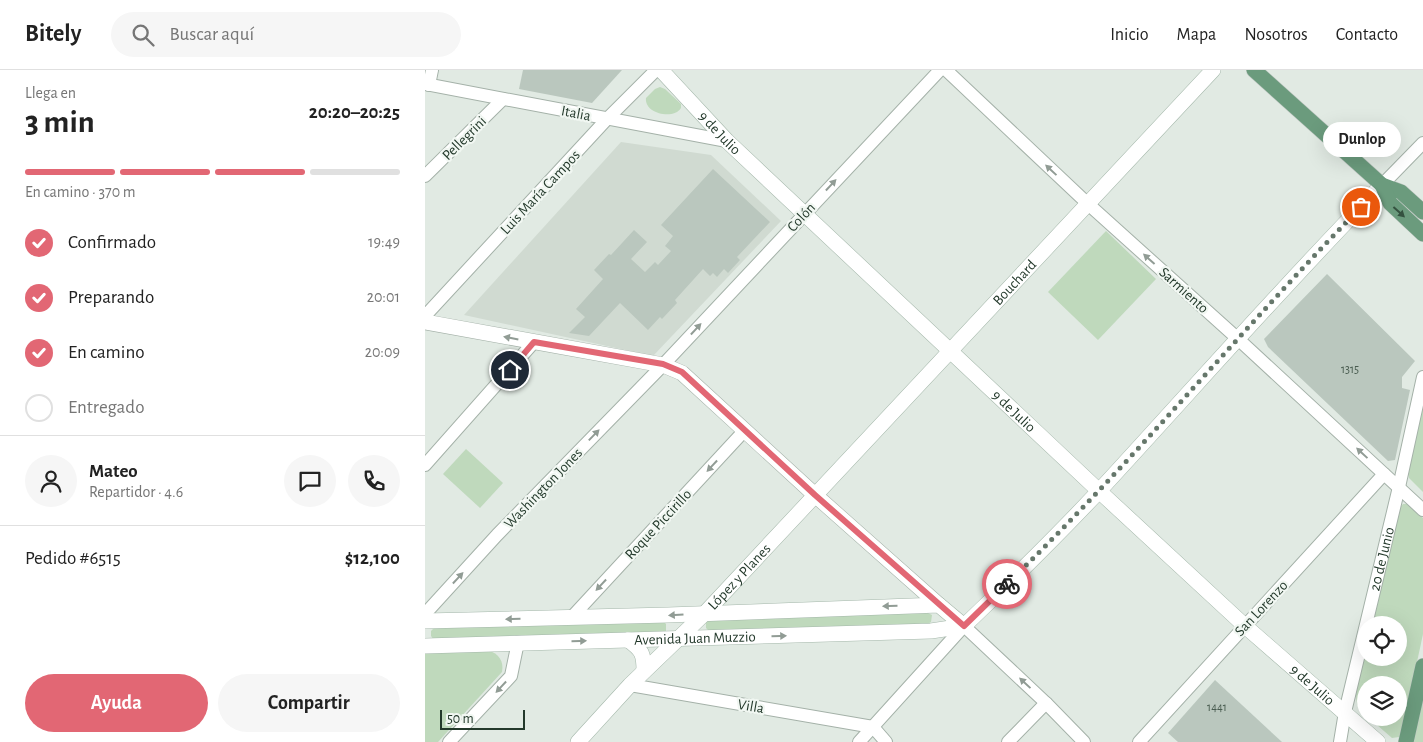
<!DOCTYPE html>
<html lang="es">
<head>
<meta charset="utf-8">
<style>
  body { margin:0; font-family:"Alegreya Sans",sans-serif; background:#f6f6f6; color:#222; height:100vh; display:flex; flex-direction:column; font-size:19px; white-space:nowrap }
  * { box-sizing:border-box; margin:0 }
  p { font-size:16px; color:#767676 }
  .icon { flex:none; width:28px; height:28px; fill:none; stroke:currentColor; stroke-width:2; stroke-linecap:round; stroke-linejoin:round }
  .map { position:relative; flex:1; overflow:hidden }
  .details { display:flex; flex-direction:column; background:#fff; width:425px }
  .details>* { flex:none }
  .tools { position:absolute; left:932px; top:546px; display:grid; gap:10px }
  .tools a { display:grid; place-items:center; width:50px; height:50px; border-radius:50%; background:#fff; box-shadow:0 5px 20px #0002; font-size:25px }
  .scale { position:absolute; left:15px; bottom:12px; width:85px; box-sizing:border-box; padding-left:5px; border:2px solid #23392b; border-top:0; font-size:14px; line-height:18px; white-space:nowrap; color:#23392b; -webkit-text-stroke:4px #f1f7f2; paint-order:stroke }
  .pin { position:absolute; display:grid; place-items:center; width:42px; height:42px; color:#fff; margin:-21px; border:2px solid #fff; border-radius:50%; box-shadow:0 1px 5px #0007 }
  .courier { position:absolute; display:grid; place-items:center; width:50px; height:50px; margin:-25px; border:4px solid #e26774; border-radius:50%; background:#fff; color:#222; box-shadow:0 1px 6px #0007 }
  .bubble { position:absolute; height:35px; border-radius:18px; background:#fff; box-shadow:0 5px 20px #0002; font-size:16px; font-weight:700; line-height:35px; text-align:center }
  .head em { font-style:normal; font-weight:700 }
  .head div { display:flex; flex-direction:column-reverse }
  .head { display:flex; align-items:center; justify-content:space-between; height:85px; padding:0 25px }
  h1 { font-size:32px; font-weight:700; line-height:38px }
  .bar { display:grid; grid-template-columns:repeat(4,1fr); gap:8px 5px; align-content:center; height:60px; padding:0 25px }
  .bar i { height:6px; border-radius:4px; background:#e0e0e0 }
  .bar .selected { background:#e26774 }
  .bar p { grid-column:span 4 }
  .line { display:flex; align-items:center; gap:12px; padding:0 25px; border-top:1px solid #e0e0e0 }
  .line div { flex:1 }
  .round { display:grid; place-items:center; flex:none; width:52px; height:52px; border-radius:26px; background:#f6f6f6 }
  ol { padding:0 25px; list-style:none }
  li { display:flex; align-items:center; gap:15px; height:55px }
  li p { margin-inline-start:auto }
  li .icon { padding:5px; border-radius:50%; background:#e26774; color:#fff; stroke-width:4 }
  li:last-child { color:#767676 }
  li i { width:28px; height:28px; border:2px solid #e0e0e0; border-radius:50% }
  .primary-button { display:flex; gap:10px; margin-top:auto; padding:10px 25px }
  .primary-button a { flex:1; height:58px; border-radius:30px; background:#e26774; color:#fff; font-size:20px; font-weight:700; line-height:58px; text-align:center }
  .primary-button a+a { background:#f6f6f6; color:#222 }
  header { display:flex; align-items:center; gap:30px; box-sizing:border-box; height:70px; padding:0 25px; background:#fff; border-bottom:1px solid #e0e0e0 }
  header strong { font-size:24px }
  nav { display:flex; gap:28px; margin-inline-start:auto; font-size:18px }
  .search { width:350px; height:45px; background:#f6f6f6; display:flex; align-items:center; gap:12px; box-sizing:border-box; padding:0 18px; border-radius:28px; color:#767676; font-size:19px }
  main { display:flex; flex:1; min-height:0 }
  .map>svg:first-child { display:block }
  .built { fill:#d0dad1 }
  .green { fill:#bfd9bc }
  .building { fill:#bac7be }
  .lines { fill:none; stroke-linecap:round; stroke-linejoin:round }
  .minor-casing { stroke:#a4b1a8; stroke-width:14 }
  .tertiary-casing { stroke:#a4b1a8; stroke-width:16 }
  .secondary-casing { stroke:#a4b7aa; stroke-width:16 }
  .primary-casing { stroke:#c1c8c4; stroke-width:16 }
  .minor { stroke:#fff; stroke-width:12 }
  .tertiary { stroke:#fff; stroke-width:15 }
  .secondary { stroke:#fff; stroke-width:15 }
  .primary { stroke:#6b9b7d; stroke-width:15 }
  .oneway { fill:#919c95 }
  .oneway2 { fill:#355240 }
  .done { stroke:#66776b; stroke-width:5; stroke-dasharray:0 9 }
  .route { stroke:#e26774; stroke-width:6 }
  .labels { text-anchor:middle; stroke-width:4.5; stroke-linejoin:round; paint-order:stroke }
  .number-label { font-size:12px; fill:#495c50 }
  .street-label { font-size:15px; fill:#23392b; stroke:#f1f7f2 }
</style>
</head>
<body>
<header>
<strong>Bitely</strong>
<div class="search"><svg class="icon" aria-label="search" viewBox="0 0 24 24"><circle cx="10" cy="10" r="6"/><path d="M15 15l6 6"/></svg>Buscar aquí</div>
<nav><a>Inicio</a><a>Mapa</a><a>Nosotros</a><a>Contacto</a></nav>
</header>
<main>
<section class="details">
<div class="head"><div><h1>3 min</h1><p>Llega en</p></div><em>20:20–20:25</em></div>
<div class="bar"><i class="selected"></i><i class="selected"></i><i class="selected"></i><i></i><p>En camino · 370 m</p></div>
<ol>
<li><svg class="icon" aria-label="check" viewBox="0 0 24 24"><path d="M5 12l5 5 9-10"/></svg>Confirmado<p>19:49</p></li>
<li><svg class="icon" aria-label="check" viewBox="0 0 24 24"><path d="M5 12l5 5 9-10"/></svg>Preparando<p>20:01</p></li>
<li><svg class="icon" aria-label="check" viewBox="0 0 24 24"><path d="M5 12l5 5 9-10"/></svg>En camino<p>20:09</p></li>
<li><i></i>Entregado</li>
</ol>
<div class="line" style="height:90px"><a class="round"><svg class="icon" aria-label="person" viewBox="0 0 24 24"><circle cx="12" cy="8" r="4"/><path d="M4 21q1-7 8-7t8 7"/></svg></a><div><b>Mateo</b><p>Repartidor · 4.6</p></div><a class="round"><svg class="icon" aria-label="chat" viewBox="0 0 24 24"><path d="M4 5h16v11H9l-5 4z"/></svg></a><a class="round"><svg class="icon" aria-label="phone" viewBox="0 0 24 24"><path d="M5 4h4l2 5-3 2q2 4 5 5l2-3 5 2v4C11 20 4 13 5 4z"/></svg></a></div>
<div class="line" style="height:65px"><div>Pedido #6515</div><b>$12,100</b></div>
<div class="primary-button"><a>Ayuda</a><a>Compartir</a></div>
</section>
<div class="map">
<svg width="998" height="672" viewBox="0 0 998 672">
  <rect width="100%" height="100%" fill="#e1eae3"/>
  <polygon class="built" points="196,72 286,85 356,151 228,286 39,245"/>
  <g class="green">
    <path d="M235,17L240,19L256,34V38C249,50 219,44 221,28L230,19Z"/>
    <polygon points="681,161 731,209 673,270 623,222"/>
    <polygon points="998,336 998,422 984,408 983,403"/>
    <polygon points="41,379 78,413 55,438 18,404"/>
    <path d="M978,434H983L998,448V564L977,662L974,667L967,668L944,648H974V615H941V645C937,641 933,638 932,633C928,619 938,592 941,578V588H974V555H947L973,440Z"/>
    <polygon points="503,543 507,545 506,552 501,555 284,561 281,558 281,552 284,549"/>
    <polygon points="238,551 241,554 241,561 236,564 9,570 6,566 6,561 9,558"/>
    <path d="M63,580C74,584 79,591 77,602L13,672H0V582Z"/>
    <polygon points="998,618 998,672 986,672"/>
  </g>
  <g class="building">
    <polygon points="98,0 197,0 167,33 94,19"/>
    <polygon points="288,99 345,152 312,187 315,190 303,203 299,199 292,207 288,203 285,206 278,199 250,230 252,233 237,249 235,247 223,260 195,233 164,266 144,263 160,247 151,239 178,209 169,200 184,184 186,185 209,160 222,172 206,189 220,202 230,192 233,195 246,181 240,176 248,166 236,155"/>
    <polygon points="902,204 990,291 977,307 977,318 985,320 970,390 963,391 843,277 839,269"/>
    <polygon points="790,610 857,672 753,672 743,663"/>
  </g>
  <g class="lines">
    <defs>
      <g id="minor">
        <polyline points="521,0 662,133 812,268 998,440"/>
        <polyline points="0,14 302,71"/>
        <polyline points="4,15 7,0"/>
        <polyline points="0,106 78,29"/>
        <polyline points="957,115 998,73"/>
        <polyline points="0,246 182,49 231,0"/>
        <polyline points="0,395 109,272"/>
        <polyline points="0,544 72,465 238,295 515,0"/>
        <polyline points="146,548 320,360"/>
        <polyline points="205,615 448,657 461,672"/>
        <polyline points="24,672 86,606 93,572"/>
        <polyline points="434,672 539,556 621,633 659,672"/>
        <polyline points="583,672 621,633"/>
        <polyline points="714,672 959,404"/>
        <path id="s1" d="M915,672L920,642L974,417L998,307"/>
      </g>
      <polyline id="tertiary" points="0,252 238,295 257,303 390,425 514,535"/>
      <g id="secondary">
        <path id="s2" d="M236,0L302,71L674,421L820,556L953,672"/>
        <polyline points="0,551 243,545 514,535 539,556"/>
        <path d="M539,556C585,512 631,467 675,420C769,318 860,214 957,115"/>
        <path d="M203,570C217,580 219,584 219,601"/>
        <path id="s3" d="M0,576L506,561L539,556"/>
        <path id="s4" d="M153,672L205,615L280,543L788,0"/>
      </g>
      <g id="primary">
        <polyline points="829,0 957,115 976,122 998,142"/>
        <polyline points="957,115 965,133 998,164"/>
        <polyline points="981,672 998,596"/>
      </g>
    </defs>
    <use href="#minor" class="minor-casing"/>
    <use href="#tertiary" class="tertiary-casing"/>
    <use href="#secondary" class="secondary-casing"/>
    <use href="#primary" class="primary-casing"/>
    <use href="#minor" class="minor"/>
    <use href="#tertiary" class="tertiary"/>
    <use href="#secondary" class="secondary"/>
    <use href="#primary" class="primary"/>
  </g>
  <defs><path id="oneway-solid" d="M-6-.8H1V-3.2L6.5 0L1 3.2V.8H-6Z" transform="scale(1.25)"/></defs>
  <g class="oneway">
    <use href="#oneway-solid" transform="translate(626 100) rotate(-137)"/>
    <use href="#oneway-solid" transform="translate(406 115) rotate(-47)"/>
    <use href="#oneway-solid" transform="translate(724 189) rotate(-138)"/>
    <use href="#oneway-solid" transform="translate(271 259) rotate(-47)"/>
    <use href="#oneway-solid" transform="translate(86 268) rotate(-169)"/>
    <use href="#oneway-solid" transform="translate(169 365) rotate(-46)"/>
    <use href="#oneway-solid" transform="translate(937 383) rotate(-137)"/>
    <use href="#oneway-solid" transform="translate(287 396) rotate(133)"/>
    <use href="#oneway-solid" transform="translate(33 508) rotate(-47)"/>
    <use href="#oneway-solid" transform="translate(176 515) rotate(133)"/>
    <use href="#oneway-solid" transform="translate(465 536) rotate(178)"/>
    <use href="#oneway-solid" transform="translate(251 545) rotate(176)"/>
    <use href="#oneway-solid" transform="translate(88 549) rotate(179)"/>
    <use href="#oneway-solid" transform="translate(354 566) rotate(-2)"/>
    <use href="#oneway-solid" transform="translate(154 571) rotate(-1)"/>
    <use href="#oneway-solid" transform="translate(600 613) rotate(-137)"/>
    <use href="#oneway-solid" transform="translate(76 617) rotate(133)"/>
  </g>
  <use class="oneway2" href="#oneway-solid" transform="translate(974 142) rotate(42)"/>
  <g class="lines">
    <path class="done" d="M582,514C706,394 815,261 936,137"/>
    <polyline class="route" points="85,300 109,272 238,294 257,302 390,425 539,556 582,514"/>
  </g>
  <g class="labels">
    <g class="number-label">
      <text x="925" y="303">1315</text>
      <text x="792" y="641">1441</text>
    </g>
    <g class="street-label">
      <text transform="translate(151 43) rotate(11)" y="5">Italia</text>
      <text dy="5" stroke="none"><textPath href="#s2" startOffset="86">9 de Julio</textPath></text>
      <text transform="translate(39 68) rotate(-45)" y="5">Pellegrini</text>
      <text transform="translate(115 122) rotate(-47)" y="5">Luis María Campos</text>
      <text transform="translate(376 147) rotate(-47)" y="5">Colón</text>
      <text dy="5" stroke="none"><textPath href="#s4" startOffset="634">Bouchard</textPath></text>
      <text transform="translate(759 220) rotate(42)" y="5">Sarmiento</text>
      <text dy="5" stroke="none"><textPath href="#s2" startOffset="491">9 de Julio</textPath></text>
      <text transform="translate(118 418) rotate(-46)" y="5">Washington Jones</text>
      <text transform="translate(233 454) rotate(-47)" y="5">Roque Piccirillo</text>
      <text dy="5" stroke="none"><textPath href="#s1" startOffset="188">20 de Junio</textPath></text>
      <text dy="5" stroke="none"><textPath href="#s4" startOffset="231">López y Planes</textPath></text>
      <text transform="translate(836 538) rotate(-47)" y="5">San Lorenzo</text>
      <text dy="5" stroke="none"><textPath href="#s3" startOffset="270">Avenida Juan Muzzio</textPath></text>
      <text dy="5" stroke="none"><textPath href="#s2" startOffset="896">9 de Julio</textPath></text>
      <text transform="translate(326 636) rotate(10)" y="5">Villa</text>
    </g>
  </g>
</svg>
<div class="tools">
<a><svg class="icon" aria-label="locate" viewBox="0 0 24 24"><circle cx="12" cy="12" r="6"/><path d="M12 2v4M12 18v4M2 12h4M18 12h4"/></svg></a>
<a><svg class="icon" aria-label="layers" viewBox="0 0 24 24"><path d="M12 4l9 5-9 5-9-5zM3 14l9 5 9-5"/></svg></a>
</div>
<div class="scale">50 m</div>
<div class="pin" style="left:936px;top:137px;background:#ea580c"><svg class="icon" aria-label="bag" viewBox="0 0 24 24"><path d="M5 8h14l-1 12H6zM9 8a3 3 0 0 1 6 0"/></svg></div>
<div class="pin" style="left:85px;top:300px;background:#1f2937"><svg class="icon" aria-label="home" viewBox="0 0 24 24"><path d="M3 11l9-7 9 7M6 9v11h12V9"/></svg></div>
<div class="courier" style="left:582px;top:514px"><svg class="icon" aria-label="bike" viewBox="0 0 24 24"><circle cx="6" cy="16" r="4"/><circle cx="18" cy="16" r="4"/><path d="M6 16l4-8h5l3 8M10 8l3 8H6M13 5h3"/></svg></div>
<div class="bubble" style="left:898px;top:52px;width:78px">Dunlop</div>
</div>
</main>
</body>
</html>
